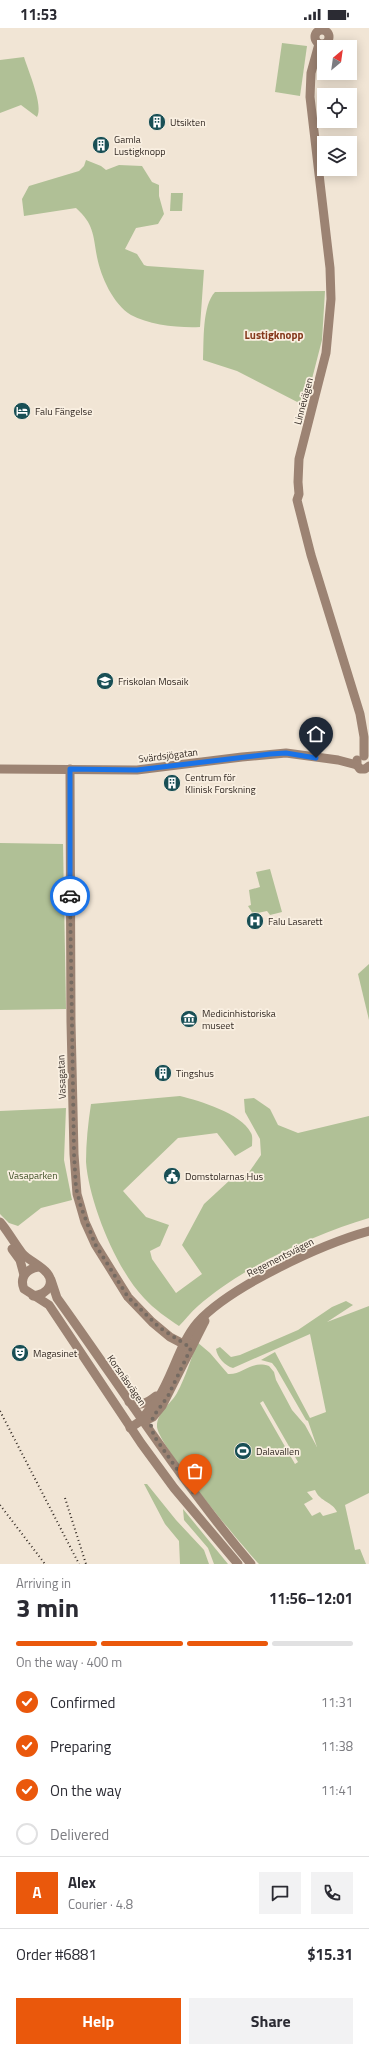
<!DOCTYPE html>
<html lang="en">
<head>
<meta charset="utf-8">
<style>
  body { margin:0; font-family:"Titillium Web",sans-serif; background:#f2f2f3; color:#2b2b33; height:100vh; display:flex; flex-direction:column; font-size:15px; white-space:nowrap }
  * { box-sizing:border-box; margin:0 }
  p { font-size:13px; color:#7c7c81 }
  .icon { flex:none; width:22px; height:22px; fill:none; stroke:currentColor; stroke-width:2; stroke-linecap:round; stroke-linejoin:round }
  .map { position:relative; height:1536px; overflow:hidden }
  .drawer { display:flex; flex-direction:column; background:#fff; flex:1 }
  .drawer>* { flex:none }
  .needle { width:26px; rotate:29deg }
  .fabs { position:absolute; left:317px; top:12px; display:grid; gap:8px }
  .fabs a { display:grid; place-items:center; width:40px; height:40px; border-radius:0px; background:#fff; box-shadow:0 2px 10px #0003; font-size:20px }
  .pin { position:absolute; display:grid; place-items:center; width:34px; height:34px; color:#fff; margin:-41px -17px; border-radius:50% 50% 50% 0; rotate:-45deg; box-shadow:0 0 4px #0007 }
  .pin .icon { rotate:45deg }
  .courier { position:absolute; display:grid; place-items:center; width:40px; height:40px; margin:-20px; border:3px solid #1a73e8; border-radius:50%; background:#fff; color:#222; box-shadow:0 1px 5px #0007 }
  .headline em { font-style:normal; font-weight:700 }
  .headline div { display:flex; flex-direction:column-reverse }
  .headline { display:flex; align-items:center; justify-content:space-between; height:68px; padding:0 16px }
  h1 { font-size:26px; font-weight:700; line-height:30px }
  .bar { display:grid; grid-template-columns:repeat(4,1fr); gap:6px 4px; align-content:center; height:48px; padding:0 16px }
  .bar i { height:5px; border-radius:3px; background:#e1e1e2 }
  .bar .active { background:#ea580c }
  .bar p { grid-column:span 4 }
  .line { display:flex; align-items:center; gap:10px; padding:0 16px; border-top:1px solid #e1e1e2 }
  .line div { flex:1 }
  .round { display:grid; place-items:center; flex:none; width:42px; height:42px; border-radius:0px; background:#f2f2f3 }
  ol { padding:0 16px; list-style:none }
  li { display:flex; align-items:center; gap:12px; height:44px }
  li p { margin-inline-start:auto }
  li .icon { padding:4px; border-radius:50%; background:#ea580c; color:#fff; stroke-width:4 }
  li:last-child { color:#7c7c81 }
  li i { width:22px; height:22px; border:2px solid #e1e1e2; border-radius:50% }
  .cta { display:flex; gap:8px; margin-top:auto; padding:8px 16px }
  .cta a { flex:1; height:46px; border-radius:0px; background:#ea580c; color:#fff; font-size:16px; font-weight:700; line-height:46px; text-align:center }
  .cta a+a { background:#f2f2f3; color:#2b2b33 }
  .status { display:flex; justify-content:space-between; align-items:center; height:28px; padding:0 20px; background:#fff; direction:ltr }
  .status svg { height:11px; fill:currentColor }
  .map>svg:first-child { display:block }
  .green { fill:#b0c096; fill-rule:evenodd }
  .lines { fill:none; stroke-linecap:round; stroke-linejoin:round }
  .secondary { stroke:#9c8373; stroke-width:9 }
  .rail { stroke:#332a24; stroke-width:2; stroke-dasharray:1 3; stroke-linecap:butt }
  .done { stroke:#766b62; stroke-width:4; stroke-dasharray:0 7.2 }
  .route { stroke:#1a73e8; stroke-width:5 }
  .labels { text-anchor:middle; stroke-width:3.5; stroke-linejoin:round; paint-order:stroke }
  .poi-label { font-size:10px; fill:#332a24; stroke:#f9efe1; text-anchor:start }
  .street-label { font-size:10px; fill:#332a24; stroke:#f9efe1 }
  .park-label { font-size:10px; fill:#415228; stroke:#f9efe1 }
  .neighbourhood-label { font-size:11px; font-weight:bold; fill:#84381b; stroke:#f9efe1 }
</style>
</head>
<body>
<div class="status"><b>11:53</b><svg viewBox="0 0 49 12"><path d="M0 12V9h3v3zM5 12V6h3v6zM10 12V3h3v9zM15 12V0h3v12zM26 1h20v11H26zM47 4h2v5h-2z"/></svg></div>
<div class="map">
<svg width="369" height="1536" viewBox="0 0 369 1536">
  <rect width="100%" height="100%" fill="#f1e5d5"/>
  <g class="green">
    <polygon points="282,15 307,18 300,68 275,64"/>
    <path d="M24,29C28,42 44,79 37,89L21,77L0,85V32Z"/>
    <path d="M86,132L101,138L106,142L119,137L142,138L152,154L159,157V168L164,186L158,196L136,200L125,221L137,226L144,237L147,238L204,242L200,299C179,300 149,297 131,287C113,276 101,249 97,229C93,207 94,196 76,180L24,188L22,171L29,158L79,143L84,138Z"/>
    <polygon points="171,165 183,165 182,183 170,183"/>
    <path d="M325,263L322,312L305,378L237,343L203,332C204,313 202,278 215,264Z"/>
    <polygon points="0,815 63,816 66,981 0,982"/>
    <polygon points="270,841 282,884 270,887 267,883 253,886 248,878 251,877 249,862 260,859 256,844"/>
    <polygon points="369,936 369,992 358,946"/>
    <path d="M180,1068C200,1073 241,1085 251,1105C253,1108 252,1114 252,1118L235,1128L217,1105L178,1110L123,1163L146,1189L169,1197L160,1218L150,1223L152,1231L176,1265L202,1246L182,1217L204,1176L230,1152L247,1147L261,1127L260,1111L245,1084L244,1071L254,1070L270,1081L278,1097L298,1105L369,1088V1190C314,1206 241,1240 198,1278C191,1284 185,1292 179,1298C167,1290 154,1281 144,1270C116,1241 89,1174 86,1134C86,1115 88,1095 91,1076Z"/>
    <polygon points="66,1080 64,1132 72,1172 41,1180 18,1198 9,1195 0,1186 0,1083"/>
    <path d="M346,1273L353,1277L327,1294L369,1278V1465L345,1477L355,1522L360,1521L366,1536H259C243,1519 156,1415 157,1398C157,1384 171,1376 177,1365C186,1348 191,1331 197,1314L210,1325L228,1346C243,1347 250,1332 269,1338L274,1344L276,1352L292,1382L305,1397L317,1419L308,1393L306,1392L276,1340L272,1335L261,1332L275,1324L310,1390L326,1384L310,1306L233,1340C225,1338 217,1329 216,1321L220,1319L231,1329L240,1327L298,1302L332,1279ZM263,1373L298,1434L295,1436L260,1375ZM315,1462C320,1474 333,1474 337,1484L323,1488L320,1484L312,1488L304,1476L313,1471L307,1464Z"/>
    <polygon points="144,1456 147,1456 176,1492 204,1522 209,1536 180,1536 179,1513 165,1496"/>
    <polygon points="183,1481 228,1536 214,1536 208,1520 184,1492"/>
  </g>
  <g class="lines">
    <g class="secondary">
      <circle cx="322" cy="9" r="7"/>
      <polyline points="319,16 311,45 310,69 330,240 331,271 326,325 299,431 298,454 299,466 297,472 311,527 360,686 364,709 364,728"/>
      <polyline points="357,732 357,737 360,741 365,741 369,738"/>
      <polyline points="0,741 137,742 242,729 286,725 338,732 357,737"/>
      <polyline points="70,741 71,994 74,1126 77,1166 85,1194 95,1216 128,1269 152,1294 170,1309 191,1320"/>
      <path d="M0,1194C8,1203 14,1215 22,1225C30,1235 57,1243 49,1259C46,1265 40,1267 33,1268"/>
      <polyline points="12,1221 20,1232 24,1247"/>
      <path d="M38,1239C27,1241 19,1249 24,1261L49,1277L141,1415L174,1460L238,1536"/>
      <path d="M51,1252L57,1270C121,1359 180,1452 251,1536"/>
      <path d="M129,1374C140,1379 147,1375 156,1368"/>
      <path d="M142,1392C146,1384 152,1379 157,1372C173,1348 179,1316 198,1294C231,1258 322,1216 369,1203"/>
      <polyline points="130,1400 142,1392 147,1392 153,1389 162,1378 205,1293"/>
    </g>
    <g class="rail">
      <polyline points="0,1383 79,1536"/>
      <polyline points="65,1470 86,1536"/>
      <polyline points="0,1477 45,1536"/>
    </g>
  </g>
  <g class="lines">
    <polyline class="done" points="70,868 74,1126 76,1160 81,1179 95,1216 128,1269 160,1300 191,1320 168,1368 153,1389 151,1398 154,1408 195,1467"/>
    <polyline class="route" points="70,868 70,741 137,742 270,726 286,725 316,730"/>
  </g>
  <defs>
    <symbol id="building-disc" viewBox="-11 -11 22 22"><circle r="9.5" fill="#194f55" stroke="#f9efe1"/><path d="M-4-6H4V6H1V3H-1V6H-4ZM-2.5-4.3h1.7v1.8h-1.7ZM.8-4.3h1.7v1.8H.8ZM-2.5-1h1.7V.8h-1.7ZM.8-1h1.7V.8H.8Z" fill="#fff"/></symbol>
    <symbol id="hotel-disc" viewBox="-11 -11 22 22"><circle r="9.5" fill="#194f55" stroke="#f9efe1"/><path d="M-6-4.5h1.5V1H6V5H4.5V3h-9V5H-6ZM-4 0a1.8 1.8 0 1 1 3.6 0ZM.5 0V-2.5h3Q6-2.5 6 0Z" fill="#fff"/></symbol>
    <symbol id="school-disc" viewBox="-11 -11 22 22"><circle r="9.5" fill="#194f55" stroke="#f9efe1"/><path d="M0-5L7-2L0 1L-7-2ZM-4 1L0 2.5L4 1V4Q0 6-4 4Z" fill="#fff"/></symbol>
    <symbol id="hospital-disc" viewBox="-11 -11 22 22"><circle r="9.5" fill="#194f55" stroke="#f9efe1"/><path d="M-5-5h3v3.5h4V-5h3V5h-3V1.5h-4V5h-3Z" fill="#fff"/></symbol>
    <symbol id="museum-disc" viewBox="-11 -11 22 22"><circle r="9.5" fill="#194f55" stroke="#f9efe1"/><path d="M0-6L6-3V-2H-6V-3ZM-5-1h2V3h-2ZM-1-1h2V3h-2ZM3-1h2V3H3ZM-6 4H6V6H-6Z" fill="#fff"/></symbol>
    <symbol id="civic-disc" viewBox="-11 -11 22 22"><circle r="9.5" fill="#194f55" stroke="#f9efe1"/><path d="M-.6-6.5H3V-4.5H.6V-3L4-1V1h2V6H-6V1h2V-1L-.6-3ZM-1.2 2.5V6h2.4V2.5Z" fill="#fff"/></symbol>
    <symbol id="theatre-disc" viewBox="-11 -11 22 22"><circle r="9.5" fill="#194f55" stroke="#f9efe1"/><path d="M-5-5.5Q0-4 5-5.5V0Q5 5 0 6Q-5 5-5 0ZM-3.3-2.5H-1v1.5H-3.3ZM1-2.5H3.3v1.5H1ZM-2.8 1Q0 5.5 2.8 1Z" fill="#fff"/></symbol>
    <symbol id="stadium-disc" viewBox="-11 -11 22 22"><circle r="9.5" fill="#194f55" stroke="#f9efe1"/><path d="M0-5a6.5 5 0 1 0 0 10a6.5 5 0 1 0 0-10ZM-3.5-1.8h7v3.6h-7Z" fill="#fff"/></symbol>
  </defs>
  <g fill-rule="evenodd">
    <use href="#building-disc" x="147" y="84" width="20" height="20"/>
    <use href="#building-disc" x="91" y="107" width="20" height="20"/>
    <use href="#hotel-disc" x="12" y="373" width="20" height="20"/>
    <use href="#school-disc" x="95" y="643" width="20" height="20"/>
    <use href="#building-disc" x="162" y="745" width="20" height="20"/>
    <use href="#hospital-disc" x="245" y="883" width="20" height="20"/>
    <use href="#museum-disc" x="179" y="981" width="20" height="20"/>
    <use href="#building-disc" x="153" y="1035" width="20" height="20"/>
    <use href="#civic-disc" x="162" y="1138" width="20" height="20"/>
    <use href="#theatre-disc" x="10" y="1315" width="20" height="20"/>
    <use href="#stadium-disc" x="233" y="1413" width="20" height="20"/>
  </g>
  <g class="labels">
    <g class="poi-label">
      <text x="170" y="98">Utsikten</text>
      <text x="114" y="115">Gamla<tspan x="114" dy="12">Lustigknopp</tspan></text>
      <text x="35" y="387">Falu Fängelse</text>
      <text x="118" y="657">Friskolan Mosaik</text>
      <text x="185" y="753">Centrum för<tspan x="185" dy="12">Klinisk Forskning</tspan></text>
      <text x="268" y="897">Falu Lasarett</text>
      <text x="202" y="989">Medicinhistoriska<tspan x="202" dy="12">museet</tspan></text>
      <text x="176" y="1049">Tingshus</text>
      <text x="185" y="1152">Domstolarnas Hus</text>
      <text x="33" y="1329">Magasinet</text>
      <text x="256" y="1427">Dalavallen</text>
    </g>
    <g class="street-label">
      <text transform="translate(303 373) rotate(-75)" y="4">Linnévägen</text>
      <text transform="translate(168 727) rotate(-7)" y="4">Svärdsjögatan</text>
      <text transform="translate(61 1049) rotate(-92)" y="4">Vasagatan</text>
      <text transform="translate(280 1229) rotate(-27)" y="4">Regementsvägen</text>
      <text transform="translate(127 1352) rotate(55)" y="4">Korsnäsvägen</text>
    </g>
    <g class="park-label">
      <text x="33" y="1151">Vasaparken</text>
    </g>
    <g class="neighbourhood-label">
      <text x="274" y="311">Lustigknopp</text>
    </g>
  </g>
</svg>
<div class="fabs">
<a><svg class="needle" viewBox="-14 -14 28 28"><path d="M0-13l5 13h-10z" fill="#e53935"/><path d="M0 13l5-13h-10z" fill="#7c7c81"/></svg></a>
<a><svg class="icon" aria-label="locate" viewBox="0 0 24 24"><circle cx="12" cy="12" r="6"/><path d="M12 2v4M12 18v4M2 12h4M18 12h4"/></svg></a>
<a><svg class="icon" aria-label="layers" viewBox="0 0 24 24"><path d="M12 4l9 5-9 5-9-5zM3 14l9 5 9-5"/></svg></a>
</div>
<div class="pin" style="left:195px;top:1467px;background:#ea580c"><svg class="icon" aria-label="bag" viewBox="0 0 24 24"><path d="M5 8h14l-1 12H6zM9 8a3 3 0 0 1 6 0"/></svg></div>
<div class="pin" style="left:316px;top:730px;background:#1f2937"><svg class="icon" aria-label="home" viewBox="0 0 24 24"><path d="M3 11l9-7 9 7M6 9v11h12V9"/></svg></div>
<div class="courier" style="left:70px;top:868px"><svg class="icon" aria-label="car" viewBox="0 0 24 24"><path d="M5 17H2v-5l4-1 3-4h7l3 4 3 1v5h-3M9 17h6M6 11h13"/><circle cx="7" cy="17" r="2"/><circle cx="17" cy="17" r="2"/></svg></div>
</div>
<section class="drawer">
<div class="headline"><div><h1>3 min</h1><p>Arriving in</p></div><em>11:56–12:01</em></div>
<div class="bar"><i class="active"></i><i class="active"></i><i class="active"></i><i></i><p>On the way · 400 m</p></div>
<ol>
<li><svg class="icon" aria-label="check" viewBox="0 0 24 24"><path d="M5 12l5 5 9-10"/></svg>Confirmed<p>11:31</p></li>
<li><svg class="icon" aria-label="check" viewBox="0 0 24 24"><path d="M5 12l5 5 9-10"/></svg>Preparing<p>11:38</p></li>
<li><svg class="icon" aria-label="check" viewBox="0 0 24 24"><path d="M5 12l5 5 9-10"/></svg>On the way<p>11:41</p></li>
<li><i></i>Delivered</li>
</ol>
<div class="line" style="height:72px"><b class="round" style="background:#ea580c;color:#fff">A</b><div><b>Alex</b><p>Courier · 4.8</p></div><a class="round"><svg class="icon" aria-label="chat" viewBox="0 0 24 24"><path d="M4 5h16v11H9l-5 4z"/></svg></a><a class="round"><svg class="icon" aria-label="phone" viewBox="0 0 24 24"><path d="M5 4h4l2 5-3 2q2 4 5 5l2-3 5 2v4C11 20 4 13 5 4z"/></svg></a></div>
<div class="line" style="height:52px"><div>Order #6881</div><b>$15.31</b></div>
<div class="cta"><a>Help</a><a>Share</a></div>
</section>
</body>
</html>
